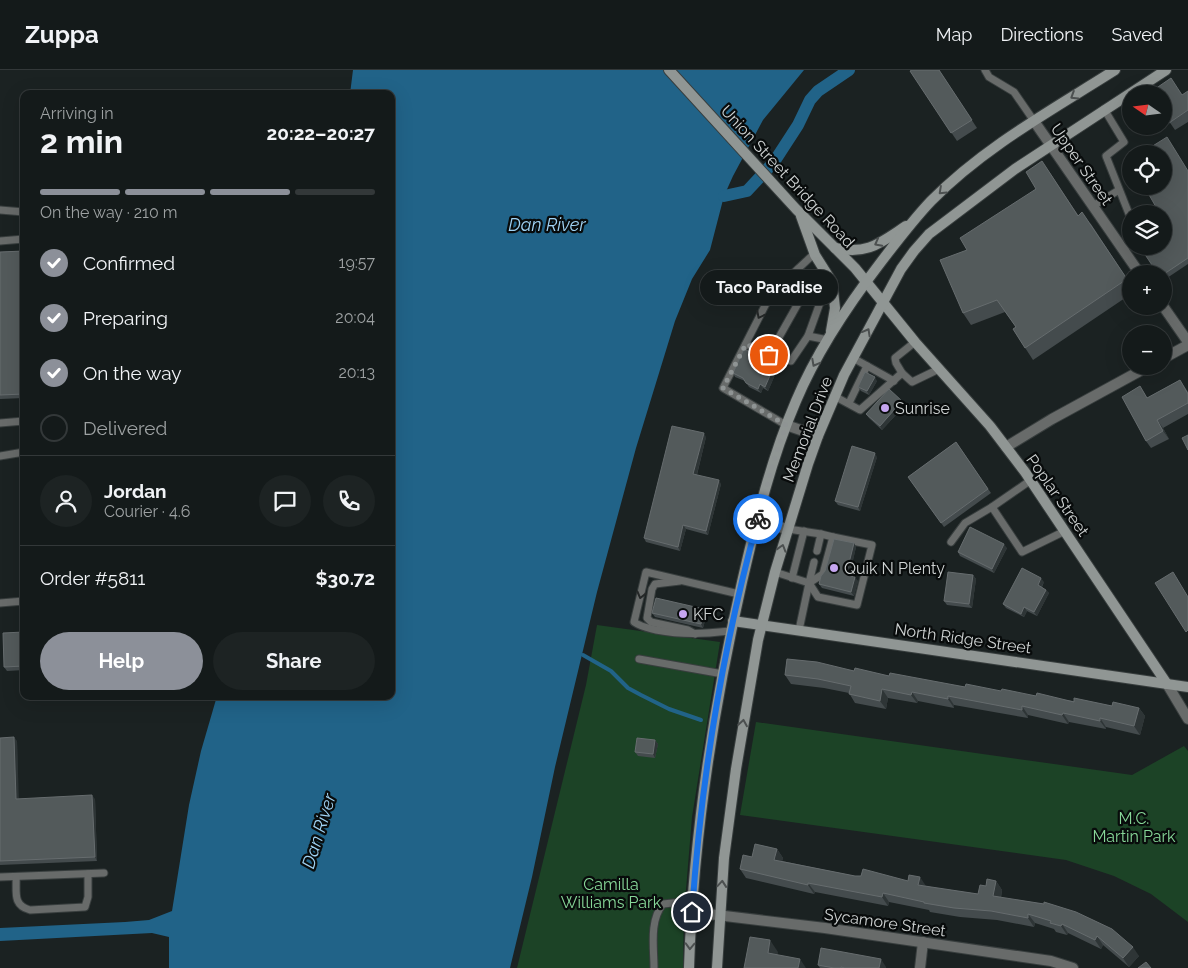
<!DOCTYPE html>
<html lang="en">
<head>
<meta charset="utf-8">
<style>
  body { margin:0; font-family:Raleway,sans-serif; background:#1d2323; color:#f1f3f6; height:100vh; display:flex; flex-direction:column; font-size:19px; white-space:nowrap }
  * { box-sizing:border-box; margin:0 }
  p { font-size:16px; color:#9da1a2 }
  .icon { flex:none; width:28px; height:28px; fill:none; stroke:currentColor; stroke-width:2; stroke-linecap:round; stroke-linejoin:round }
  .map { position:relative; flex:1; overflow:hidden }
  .panel { position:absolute; left:20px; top:20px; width:375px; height:610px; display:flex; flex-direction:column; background:#141a1a; border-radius:10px; box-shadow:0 5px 20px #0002,0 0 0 1px #333839 }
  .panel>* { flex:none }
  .needle { width:32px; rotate:284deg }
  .fabs { position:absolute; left:1122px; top:15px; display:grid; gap:10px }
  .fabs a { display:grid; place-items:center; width:50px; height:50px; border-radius:50%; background:#141a1a; box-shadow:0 5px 20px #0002,0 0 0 1px #333839; font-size:25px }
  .pin { position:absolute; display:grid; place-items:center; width:42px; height:42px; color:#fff; margin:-21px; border:2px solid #fff; border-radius:50%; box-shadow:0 1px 5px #0007 }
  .courier { position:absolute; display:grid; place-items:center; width:50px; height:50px; margin:-25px; border:4px solid #1a73e8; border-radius:50%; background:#fff; color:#222; box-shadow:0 1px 6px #0007 }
  .bubble { position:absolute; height:35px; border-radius:18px; background:#141a1a; box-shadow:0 5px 20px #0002,0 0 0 1px #333839; font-size:16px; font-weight:700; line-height:35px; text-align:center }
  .summary em { font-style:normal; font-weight:700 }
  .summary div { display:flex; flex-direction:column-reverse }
  .summary { display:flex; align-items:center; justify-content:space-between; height:85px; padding:0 20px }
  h1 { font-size:32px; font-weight:700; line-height:38px }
  .bar { display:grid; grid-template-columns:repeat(4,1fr); gap:8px 5px; align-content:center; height:60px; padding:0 20px }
  .bar i { height:6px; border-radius:4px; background:#333839 }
  .bar .current { background:#8c9099 }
  .bar p { grid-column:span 4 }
  .line { display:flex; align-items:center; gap:12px; padding:0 20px; border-top:1px solid #333839 }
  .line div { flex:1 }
  .round { display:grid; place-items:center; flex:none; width:52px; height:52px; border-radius:26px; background:#1d2323 }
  ol { padding:0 20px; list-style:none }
  li { display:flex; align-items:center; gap:15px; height:55px }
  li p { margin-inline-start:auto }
  li .icon { padding:5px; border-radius:50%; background:#8c9099; color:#fff; stroke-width:4 }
  li:last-child { color:#9da1a2 }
  li i { width:28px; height:28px; border:2px solid #333839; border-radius:50% }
  .action { display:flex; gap:10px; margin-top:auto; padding:10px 20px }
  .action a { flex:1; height:58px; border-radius:30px; background:#8c9099; color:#fff; font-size:20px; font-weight:700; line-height:58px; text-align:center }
  .action a+a { background:#1d2323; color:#f1f3f6 }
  header { display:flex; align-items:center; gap:30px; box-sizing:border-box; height:70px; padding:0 25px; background:#141a1a; border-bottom:1px solid #333839 }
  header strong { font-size:24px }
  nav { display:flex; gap:28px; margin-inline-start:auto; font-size:18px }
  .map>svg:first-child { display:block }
  .green { fill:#1c4326 }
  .water { fill:#216388 }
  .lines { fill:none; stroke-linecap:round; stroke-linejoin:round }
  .stream { stroke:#216388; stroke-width:4 }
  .canal { stroke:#216388; stroke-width:12 }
  .lane-casing { stroke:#383e3e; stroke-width:9 }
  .street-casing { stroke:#383e3e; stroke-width:12 }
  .secondary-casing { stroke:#383e3e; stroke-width:12 }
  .lane { stroke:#686b6a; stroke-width:7 }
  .street { stroke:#686b6a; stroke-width:10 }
  .secondary { stroke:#909694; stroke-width:10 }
  .wall { fill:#444b4d }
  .shaded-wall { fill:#2e3536 }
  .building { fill:#535a5b; stroke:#666c6e }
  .oneway { stroke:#4c5050 }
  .oneway2 { stroke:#252828 }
  .done { stroke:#8f9494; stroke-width:5; stroke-dasharray:0 9 }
  .route { stroke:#1a73e8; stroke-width:6 }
  .poi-dot { fill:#c6a6f0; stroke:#080b0b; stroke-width:2 }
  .labels { text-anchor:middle; stroke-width:4.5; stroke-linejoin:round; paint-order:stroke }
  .street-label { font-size:16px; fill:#ced2d2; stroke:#080b0b }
  .poi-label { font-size:16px; fill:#ced2d2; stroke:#080b0b; text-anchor:start }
  .park-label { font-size:16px; fill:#87d798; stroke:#080b0b }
  .water-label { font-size:18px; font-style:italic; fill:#a0d3f4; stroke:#080b0b }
</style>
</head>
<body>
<header>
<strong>Zuppa</strong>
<nav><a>Map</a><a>Directions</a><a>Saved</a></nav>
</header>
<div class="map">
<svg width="1188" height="898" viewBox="0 0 1188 898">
  <rect width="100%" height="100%" fill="#1b2222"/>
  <g class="green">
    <polygon points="597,555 720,572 692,747 684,844 683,898 517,898 586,615"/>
    <polygon points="756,652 1132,705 1184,676 1188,681 1188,852 1151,824 1114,806 1066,790 740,745"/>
  </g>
  <polygon class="water" points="353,0 804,0 763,50 733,106 724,126 710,180 692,209 675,251 636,378 597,522 555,697 532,807 510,898 169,898 169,867 152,863 0,871 0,858 125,852 149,850 172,841 189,735 201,681 217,626 391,626 391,24 350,24"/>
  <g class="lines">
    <polyline class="stream" points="583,585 611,601 628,618 641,625 669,639 701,650"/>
    <polyline class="canal" points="724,126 747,121 774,92 798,55 810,30 818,21 849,0"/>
    <defs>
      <g id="lane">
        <polyline points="985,0 989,7 1014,22 1034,51"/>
        <polyline points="1104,39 1124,72 1106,86 1131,149"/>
        <polyline points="1093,136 1119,120"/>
        <polyline points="0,140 24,142"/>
        <polyline points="0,171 24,169"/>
        <polyline points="1123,179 1131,174"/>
        <polyline points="808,266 821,230 809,214"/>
        <polyline points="746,274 769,285 809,214 798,199"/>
        <polyline points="769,285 791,291 808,266 828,270"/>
        <polyline points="853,288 894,311"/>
        <polyline points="902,303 912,312 939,299"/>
        <polyline points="834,326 860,340 902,303 896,293 895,288 915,272"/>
        <polyline points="849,333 867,296"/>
        <polyline points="0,353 24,351"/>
        <polyline points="786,355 723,318 771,224 815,183"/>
        <polyline points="0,386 24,382"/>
        <polyline points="1031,410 992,437 1022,482 1065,461"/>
        <polyline points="788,459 821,464 817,481"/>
        <polyline points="951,472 965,453 992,437"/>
        <polyline points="775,502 809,513 814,492"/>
        <polyline points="792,508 804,461"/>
        <polyline points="680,511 655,514 652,519 647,548 651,552 688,560 695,564"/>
        <polyline points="809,513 818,527 857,535 872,475 833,467"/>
        <polyline points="0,533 24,531"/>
        <polyline points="799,560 809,513 823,504 833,467 821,464"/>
        <path d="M730,561C703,564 683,565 656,560C648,558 641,557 634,552L646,502L739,524"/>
        <polyline points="639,589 723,604"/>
        <polyline points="0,807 104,803"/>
        <path d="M16,807C17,822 12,835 30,840L85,837L88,827V804"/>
        <path d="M654,898C654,878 649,851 663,834L692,831"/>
      </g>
      <g id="street">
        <polyline points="1034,51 1140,204"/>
        <polyline points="1163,236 1188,272"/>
        <polyline points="1164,288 1188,275"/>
        <polyline points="786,355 818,366"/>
        <polyline points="1006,377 1052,349 1149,296"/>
        <polyline points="757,452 788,459"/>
        <polyline points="1167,614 1188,649"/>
        <polyline points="692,842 825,858 1051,891 1073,898"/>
        <polyline points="920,898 923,872"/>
      </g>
      <g id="secondary">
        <polyline points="669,0 796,139 855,198 915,272 990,356 1025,402 1167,614"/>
        <polyline points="801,146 815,185 832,212 835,238 831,261"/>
        <path d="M835,178C868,185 880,173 906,156"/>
        <polyline points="733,551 1188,617"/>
        <path d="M689,898C693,769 713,639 742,512C756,451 771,389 796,331C817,281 848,235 881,192C897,171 913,150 931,131C984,77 1052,40 1115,0"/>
        <polyline points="717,898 724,788 736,699 758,570 775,502 808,394 818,366 844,305 901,199 914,181 929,164 1015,99 1166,0"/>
      </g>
    </defs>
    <use href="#lane" class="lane-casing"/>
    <use href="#street" class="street-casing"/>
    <use href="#secondary" class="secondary-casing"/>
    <use href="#lane" class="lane"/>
    <use href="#street" class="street"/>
    <use href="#secondary" class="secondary"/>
  </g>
  <g class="wall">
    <polygon points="939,0 977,58 957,71 910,1"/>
    <polygon points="1188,21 1188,52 1175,60 1164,44 1182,25"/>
    <polygon points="1188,100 1188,194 1164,210 1164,204 1170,159"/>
    <polygon points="1050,103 1078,145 1091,154 1131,215 1131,224 1033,290 1013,259 1016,257 1005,242 971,255 963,243 967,180 1036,119"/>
    <polygon points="24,181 24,328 0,329 0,182"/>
    <polygon points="775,294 778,298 768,321 763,318 761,323 749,317 745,311 735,307 733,303"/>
    <polygon points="1180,310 1188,322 1188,344 1163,358 1169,369 1151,378 1146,371 1140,316 1147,328"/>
    <polygon points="877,311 869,325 861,321 858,317"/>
    <polygon points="902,331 905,335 882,360 869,348 866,344"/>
    <polygon points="706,367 697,405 721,414 708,465 686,459 680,481 646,472 644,468"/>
    <polygon points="956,372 991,423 944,457 908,407"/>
    <polygon points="877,387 860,441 838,435 835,431"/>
    <polygon points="854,473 856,477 849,506 858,511 854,526 822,518 819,514"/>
    <polygon points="1007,478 994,503 960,486 958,482"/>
    <polygon points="973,505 976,509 972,538 947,535 944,531"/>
    <polygon points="1044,512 1042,517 1049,523 1037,546 1027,541 1024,547 1006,538 1003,534"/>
    <polygon points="704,539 707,543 703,558 655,547 652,543"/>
    <polygon points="24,562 24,600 7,601 4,597"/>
    <polygon points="854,601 965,617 1112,636 1139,638 1145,646 1140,665 1106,657 1106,659 1069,652 1068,654 1028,645 1028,648 954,635 954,638 918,631 917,633 888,628 886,639 855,633 849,623 824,618 791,614 785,605"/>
    <polygon points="0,668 17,671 18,729 95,729 97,791 0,795"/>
    <polygon points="655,670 658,674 655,688 638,686 635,682"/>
    <polygon points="777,779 783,788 782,791 855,806 978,824 986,816 996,811 1002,820 1001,828 1044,834 1139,886 1129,897 1103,875 1101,879 1068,863 1067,865 1056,862 1054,859 1035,853 1034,857 997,850 960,847 930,842 929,840 889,832 888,836 815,822 814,824 746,808 740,799 752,787"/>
    <polygon points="818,895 886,897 886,898 820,898"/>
  </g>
  <g class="shaded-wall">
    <polygon points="775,294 778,298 768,321 765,317"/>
    <polygon points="875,307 877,311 869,325 867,321"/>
    <polygon points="760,314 763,318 761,323 758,319"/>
    <polygon points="902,331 905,335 882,360 880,356"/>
    <polygon points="1157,350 1163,358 1169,369 1163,361"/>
    <polygon points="704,363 706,367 696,408 693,404"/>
    <polygon points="875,383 877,387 860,441 858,437"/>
    <polygon points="719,410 721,414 708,465 706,461"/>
    <polygon points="683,455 686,459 680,481 678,477"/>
    <polygon points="854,473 856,477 849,509 846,505"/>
    <polygon points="1004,474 1007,478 994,503 992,499"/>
    <polygon points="973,505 976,509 972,538 969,534"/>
    <polygon points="855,507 858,511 854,526 851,522"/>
    <polygon points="1041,508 1044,512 1040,519 1038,515"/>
    <polygon points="1046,520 1049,523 1037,546 1034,542"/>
    <polygon points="1024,537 1027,541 1024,547 1021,544"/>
    <polygon points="704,539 707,543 703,558 701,554"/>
    <polygon points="882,619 888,628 886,639 880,631"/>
    <polygon points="912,622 918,631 917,633 911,625"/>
    <polygon points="948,626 954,635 954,638 948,629"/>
    <polygon points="1022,636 1028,645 1028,648 1022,640"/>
    <polygon points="1139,638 1145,646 1140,665 1134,656"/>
    <polygon points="1063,643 1069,652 1068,654 1062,645"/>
    <polygon points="1100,648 1106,657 1106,659 1100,651"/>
    <polygon points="14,667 17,671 19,733 16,729"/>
    <polygon points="655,670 658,674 655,688 653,684"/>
    <polygon points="92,725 95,729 97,791 95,787"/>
    <polygon points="777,779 783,788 780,799 774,790"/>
    <polygon points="920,807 926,816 918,815"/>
    <polygon points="996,811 1002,820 999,835 993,826"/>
    <polygon points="808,813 815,822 814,824 808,815"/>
    <polygon points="883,823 889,832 888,836 882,827"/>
    <polygon points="1028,844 1035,853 1034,857 1028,848"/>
    <polygon points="1062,854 1068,863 1067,865 1061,856"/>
    <polygon points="1097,866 1103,875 1101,879 1095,870"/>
    <polygon points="770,870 778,882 776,895 768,883"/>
    <polygon points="1133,877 1139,886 1129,897 1123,888"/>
    <polygon points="800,889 806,898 798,898"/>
    <polygon points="881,889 886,897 886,898 879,898"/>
  </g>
  <g class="building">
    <polygon points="912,0 939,0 972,50 951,63 910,1"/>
    <polygon points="1171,8 1182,25 1188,21 1188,40 1169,53 1164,44 1164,35 1166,34 1164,31 1164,24 1159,24 1155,19"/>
    <polygon points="1167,67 1188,101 1188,188 1164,204 1158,204 1142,180 1148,176 1164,176 1164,164 1170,159 1164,149 1164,144 1160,144 1144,116 1164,116 1164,84 1140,84"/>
    <polygon points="1131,89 1131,96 1128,91"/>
    <polygon points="1042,91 1078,146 1082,142 1127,209 1025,278 1013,259 1016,257 997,230 963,243 940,190 967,180 960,168 1036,119 1026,102"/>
    <polygon points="24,181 24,324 0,325 0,182"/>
    <polygon points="744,279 775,294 765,317 760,314 758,319 746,313 743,308 733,303"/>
    <polygon points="865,302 875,307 867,321 858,317"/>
    <polygon points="1180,310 1188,324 1188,333 1157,350 1163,361 1146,371 1122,327 1140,316 1147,328"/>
    <polygon points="889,319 902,331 880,356 866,344"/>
    <polygon points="672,356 704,363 693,404 719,410 706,461 683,455 678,477 644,468"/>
    <polygon points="1188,365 1188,380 1182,368"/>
    <polygon points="956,372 988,419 941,453 908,407"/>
    <polygon points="852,376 875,383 858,437 835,431"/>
    <polygon points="970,457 1004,474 992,499 958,482"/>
    <polygon points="834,469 854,473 846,505 855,507 851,522 819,514 821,506 825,501"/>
    <polygon points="1022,498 1041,508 1038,515 1046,520 1034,542 1024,537 1021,544 1003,534"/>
    <polygon points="948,502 973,505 969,534 944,531"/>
    <polygon points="1173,502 1188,527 1188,560 1186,562 1155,513"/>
    <polygon points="656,528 704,539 701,554 652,543"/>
    <polygon points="24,562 24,596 4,597 3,563"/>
    <polygon points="787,589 817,592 854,601 855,598 889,606 890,603 965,617 966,614 1001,621 1002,619 1036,626 1037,623 1074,632 1074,628 1112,636 1113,632 1139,638 1134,656 1100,648 1100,651 1063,643 1062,645 1022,636 1022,640 948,626 948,629 912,622 911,625 882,619 880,631 849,624 851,616 818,609 785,605"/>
    <polygon points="14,667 16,729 92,725 95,787 0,791 0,668"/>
    <polygon points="637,668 655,670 653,684 635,682"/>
    <polygon points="755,774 777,779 774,790 855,806 861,806 863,799 908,811 909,805 920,807 918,815 978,824 980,815 986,816 987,809 996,811 993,826 1044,834 1044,832 1076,842 1112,859 1133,877 1123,888 1097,866 1095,870 1062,854 1061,856 1050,853 1051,851 1028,844 1028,848 991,841 954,838 924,833 924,832 883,823 882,827 808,813 808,815 740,799 743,785 752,787"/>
    <polygon points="750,867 770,870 768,883 800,889 798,898 744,898"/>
    <polygon points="821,878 881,889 879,898 845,898 841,897 841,898 834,898 818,895"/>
    <polygon points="1146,892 1151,898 1138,898"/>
  </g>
  <defs><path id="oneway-chevron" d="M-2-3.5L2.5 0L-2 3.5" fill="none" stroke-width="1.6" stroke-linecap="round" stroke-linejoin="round" transform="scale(1.25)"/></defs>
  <g class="oneway">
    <use href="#oneway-chevron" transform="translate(1074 26) rotate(148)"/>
    <use href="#oneway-chevron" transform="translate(942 121) rotate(137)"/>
    <use href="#oneway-chevron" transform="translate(878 173) rotate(152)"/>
    <use href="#oneway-chevron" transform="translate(867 262) rotate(-61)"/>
    <use href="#oneway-chevron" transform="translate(815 293) rotate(118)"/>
    <use href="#oneway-chevron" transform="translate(782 478) rotate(-73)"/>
    <use href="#oneway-chevron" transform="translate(743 653) rotate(-81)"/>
    <use href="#oneway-chevron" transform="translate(722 814) rotate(-85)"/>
    <use href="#oneway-chevron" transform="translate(690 876) rotate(92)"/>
  </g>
  <g class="oneway2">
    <use href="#oneway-chevron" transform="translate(760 245) rotate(117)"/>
    <use href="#oneway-chevron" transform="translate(641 525) rotate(104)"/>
  </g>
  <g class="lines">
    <polyline class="done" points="758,449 774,390 786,355 723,318 746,274 769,285"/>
    <path class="route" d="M692,842C701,711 723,576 758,449"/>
  </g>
  <g class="poi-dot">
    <circle cx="885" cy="338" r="5"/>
    <circle cx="834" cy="498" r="5"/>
    <circle cx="683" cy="544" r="5"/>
  </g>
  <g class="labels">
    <g class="street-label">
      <text transform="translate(1082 94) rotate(55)" y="6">Upper Street</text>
      <text transform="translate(788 106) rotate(47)" y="6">Union Street Bridge Road</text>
      <text transform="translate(807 359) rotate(-69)" y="6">Memorial Drive</text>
      <text transform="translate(1058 425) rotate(55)" y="6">Poplar Street</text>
      <text transform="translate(963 568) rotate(8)" y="6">North Ridge Street</text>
      <text transform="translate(885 852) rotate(8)" y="6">Sycamore Street</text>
    </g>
    <g class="poi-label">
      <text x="895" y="344">Sunrise</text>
      <text x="844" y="504">Quik N Plenty</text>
      <text x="693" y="550">KFC</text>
    </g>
    <g class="park-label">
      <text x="1134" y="754">M.C.<tspan x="1134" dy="18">Martin Park</tspan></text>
      <text x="611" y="820">Camilla<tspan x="611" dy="18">Williams Park</tspan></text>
    </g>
    <g class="water-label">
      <text x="547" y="161">Dan River</text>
      <text transform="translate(319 761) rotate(-73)" y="6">Dan River</text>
    </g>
  </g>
</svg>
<div class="fabs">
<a><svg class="needle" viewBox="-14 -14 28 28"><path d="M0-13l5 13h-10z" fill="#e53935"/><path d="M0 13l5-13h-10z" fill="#9da1a2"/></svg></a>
<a><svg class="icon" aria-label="locate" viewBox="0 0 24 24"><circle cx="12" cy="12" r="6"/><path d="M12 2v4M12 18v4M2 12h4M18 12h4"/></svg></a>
<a><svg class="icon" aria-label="layers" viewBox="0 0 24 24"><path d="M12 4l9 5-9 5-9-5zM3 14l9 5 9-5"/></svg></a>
<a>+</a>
<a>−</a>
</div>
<div class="pin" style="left:769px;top:285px;background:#ea580c"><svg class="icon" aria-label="bag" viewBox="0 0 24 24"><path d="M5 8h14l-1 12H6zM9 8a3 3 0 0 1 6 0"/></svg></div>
<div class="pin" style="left:692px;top:842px;background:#1f2937"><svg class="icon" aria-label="home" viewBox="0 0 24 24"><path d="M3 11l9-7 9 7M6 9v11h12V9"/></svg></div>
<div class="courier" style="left:758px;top:449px"><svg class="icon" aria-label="bike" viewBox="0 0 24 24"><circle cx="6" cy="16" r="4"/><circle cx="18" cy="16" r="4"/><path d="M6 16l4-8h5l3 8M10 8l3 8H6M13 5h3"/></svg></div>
<div class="bubble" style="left:700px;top:200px;width:138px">Taco Paradise</div>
<section class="panel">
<div class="summary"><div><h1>2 min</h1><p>Arriving in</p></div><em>20:22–20:27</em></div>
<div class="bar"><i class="current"></i><i class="current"></i><i class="current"></i><i></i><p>On the way · 210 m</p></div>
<ol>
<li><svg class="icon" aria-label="check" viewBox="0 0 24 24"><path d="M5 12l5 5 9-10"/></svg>Confirmed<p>19:57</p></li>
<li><svg class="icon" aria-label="check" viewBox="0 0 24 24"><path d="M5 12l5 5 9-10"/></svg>Preparing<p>20:04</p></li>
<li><svg class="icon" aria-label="check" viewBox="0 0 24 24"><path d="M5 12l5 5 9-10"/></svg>On the way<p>20:13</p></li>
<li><i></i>Delivered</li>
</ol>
<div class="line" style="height:90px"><a class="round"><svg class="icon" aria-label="person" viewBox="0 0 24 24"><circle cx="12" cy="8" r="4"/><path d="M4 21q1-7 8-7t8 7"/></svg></a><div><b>Jordan</b><p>Courier · 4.6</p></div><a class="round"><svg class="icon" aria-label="chat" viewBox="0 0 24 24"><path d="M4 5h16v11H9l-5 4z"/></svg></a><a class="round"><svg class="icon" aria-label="phone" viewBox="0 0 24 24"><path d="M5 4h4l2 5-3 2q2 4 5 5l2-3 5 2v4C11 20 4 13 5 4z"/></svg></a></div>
<div class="line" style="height:65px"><div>Order #5811</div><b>$30.72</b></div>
<div class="action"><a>Help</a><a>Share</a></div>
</section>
</div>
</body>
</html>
